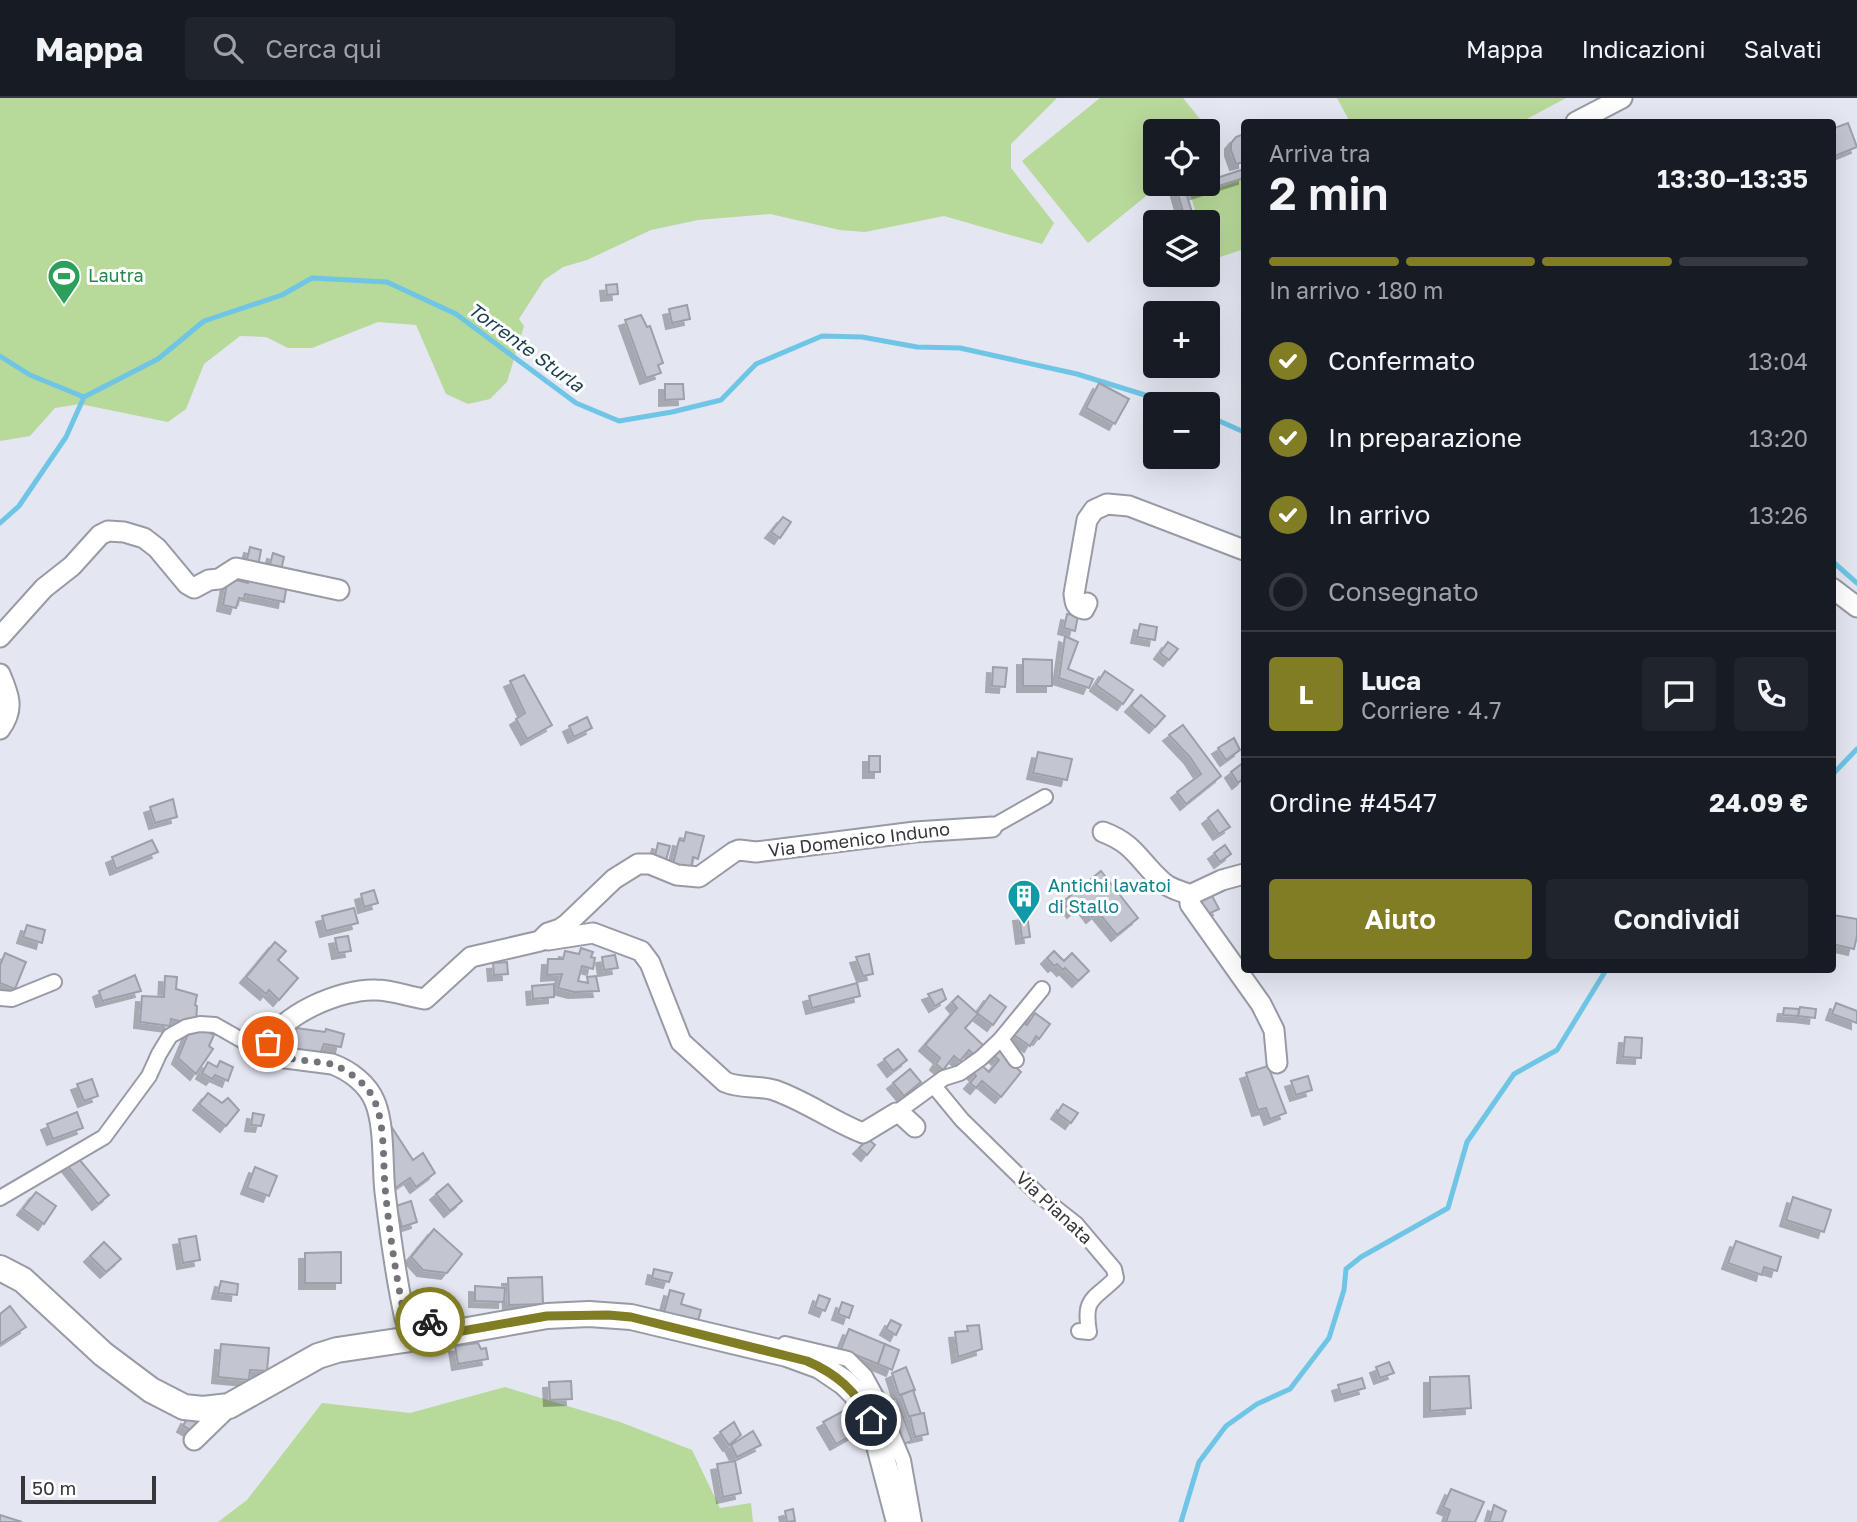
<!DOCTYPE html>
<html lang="it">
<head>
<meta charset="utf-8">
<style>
  body { margin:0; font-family:"Golos Text",sans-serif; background:#20242c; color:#f1f3f6; height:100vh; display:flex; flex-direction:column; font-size:26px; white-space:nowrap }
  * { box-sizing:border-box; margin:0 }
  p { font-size:23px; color:#9ea1a6 }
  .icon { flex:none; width:38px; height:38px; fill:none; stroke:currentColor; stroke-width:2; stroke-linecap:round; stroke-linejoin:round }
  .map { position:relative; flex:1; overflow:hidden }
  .details { position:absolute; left:1241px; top:21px; width:595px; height:854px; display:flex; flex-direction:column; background:#171b24; border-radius:7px; box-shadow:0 7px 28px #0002 }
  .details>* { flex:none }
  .buttons { position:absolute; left:1143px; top:21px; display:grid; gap:14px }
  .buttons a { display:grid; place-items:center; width:77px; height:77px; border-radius:7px; background:#171b24; box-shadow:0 7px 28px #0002; font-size:35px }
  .scale { position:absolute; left:21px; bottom:18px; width:135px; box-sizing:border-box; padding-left:7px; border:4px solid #36373b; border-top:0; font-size:19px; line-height:24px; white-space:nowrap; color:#36373b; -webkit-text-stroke:5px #fff; paint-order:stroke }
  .pin { position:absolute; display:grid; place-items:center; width:60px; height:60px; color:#fff; margin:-30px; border:4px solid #fff; border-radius:50%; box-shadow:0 2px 7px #0007 }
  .courier { position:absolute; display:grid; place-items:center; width:70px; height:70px; margin:-35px; border:5px solid #807d25; border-radius:50%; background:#fff; color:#222; box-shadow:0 2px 9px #0007 }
  .head em { font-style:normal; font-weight:600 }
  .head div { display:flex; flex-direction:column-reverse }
  .head { display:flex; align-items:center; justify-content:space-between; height:119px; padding:0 28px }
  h1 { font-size:46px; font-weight:600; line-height:52px }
  .bar { display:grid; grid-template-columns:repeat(4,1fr); gap:10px 7px; align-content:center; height:84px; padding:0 28px }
  .bar i { height:9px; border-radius:5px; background:#363941 }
  .bar .active { background:#807d25 }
  .bar p { grid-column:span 4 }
  .line { display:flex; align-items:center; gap:18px; padding:0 28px; border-top:2px solid #363941 }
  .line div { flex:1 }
  .round { display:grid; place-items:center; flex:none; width:74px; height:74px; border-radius:7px; background:#20242c }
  ol { padding:0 28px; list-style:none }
  li { display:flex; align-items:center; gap:21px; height:77px }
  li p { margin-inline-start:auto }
  li .icon { padding:7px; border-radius:50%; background:#807d25; color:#fff; stroke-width:4 }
  li:last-child { color:#9ea1a6 }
  li i { width:38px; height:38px; border:4px solid #363941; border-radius:50% }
  .action { display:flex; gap:14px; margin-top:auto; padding:14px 28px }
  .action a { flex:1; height:80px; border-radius:7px; background:#807d25; color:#fff; font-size:28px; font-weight:600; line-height:80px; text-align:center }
  .action a+a { background:#20242c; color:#f1f3f6 }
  header { display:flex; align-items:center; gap:42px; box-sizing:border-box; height:98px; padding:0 35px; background:#171b24; border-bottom:2px solid #363941 }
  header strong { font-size:33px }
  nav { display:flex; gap:38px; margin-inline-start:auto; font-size:24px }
  .search { width:490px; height:63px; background:#20242c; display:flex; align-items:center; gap:18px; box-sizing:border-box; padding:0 24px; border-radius:7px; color:#9ea1a6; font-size:26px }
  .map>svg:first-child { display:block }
  .green { fill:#b7d999 }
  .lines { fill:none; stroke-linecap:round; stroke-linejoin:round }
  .stream { stroke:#6ec5e5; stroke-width:5 }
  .building { fill:#c3c5d0; stroke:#9d9fa9; stroke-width:2; filter:url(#shadow) }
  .pedestrian-casing { stroke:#989aa4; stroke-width:18 }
  .minor-casing { stroke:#989aa4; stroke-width:23 }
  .tertiary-casing { stroke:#989aa4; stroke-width:28 }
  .pedestrian { stroke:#fff; stroke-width:14 }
  .minor { stroke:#fff; stroke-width:19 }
  .tertiary { stroke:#fff; stroke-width:24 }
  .done { stroke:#73747b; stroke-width:7; stroke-dasharray:0 12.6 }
  .route { stroke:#807d25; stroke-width:9 }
  .labels { text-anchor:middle; stroke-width:6; stroke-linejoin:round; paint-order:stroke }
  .leisure-label { font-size:18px; fill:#27864d; stroke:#fff; text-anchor:start }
  .street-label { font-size:18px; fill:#36373b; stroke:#fff }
  .culture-label { font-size:18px; fill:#0d838f; stroke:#fff; text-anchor:start }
  .water-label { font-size:19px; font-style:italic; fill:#183f4d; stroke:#fff }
</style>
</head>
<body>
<header>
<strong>Mappa</strong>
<div class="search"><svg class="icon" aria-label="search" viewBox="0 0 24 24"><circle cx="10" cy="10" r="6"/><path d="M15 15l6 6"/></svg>Cerca qui</div>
<nav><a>Mappa</a><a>Indicazioni</a><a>Salvati</a></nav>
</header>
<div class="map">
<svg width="1857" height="1424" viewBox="0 0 1857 1424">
  <defs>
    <filter id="shadow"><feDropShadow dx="-6" dy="6" stdDeviation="0" flood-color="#0004"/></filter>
  </defs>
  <rect width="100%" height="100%" fill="#e4e6f1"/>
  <g class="green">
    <polygon points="0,0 1057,0 1011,46 1011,70 1054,125 1042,146 944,118 865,134 840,132 770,116 698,122 651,132 587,162 563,169 544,182 519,221 524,228 507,284 490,301 468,306 446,296 416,227 378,224 312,250 288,250 266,239 240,238 204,266 186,311 168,324 80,306 55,310 30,338 0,343"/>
    <polygon points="1100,0 1183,0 1216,41 1208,48 1208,33 1155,33 1155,86 1161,86 1088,145 1022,63"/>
    <polygon points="1337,0 1566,0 1521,24 1350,24"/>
    <polygon points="1244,77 1244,151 1211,162 1208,151 1208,124 1199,124 1190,96"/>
    <polygon points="505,1289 620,1324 692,1352 720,1410 751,1405 753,1424 218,1424 247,1402 322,1305 410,1315"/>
  </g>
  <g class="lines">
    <g class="stream">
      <polyline points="0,258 30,277 84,299 158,261 204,223 282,197 312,180 387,184 456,216 576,305 619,323 672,314 721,302 756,266 822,238 862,239 917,249 960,250 1077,276 1174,306"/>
      <polyline points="1208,318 1244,334"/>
      <polyline points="0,425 19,408 66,339 84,299"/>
      <polyline points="1832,463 1857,485"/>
      <polyline points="1832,677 1857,651"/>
      <polyline points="1181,1424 1199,1364 1226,1328 1257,1306 1290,1291 1329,1240 1344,1192 1346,1171 1361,1159 1448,1110 1467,1044 1514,976 1557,952 1606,872"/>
    </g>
  </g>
  <g class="building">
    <polygon points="1848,25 1857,49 1835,58 1832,51 1832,31"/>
    <polygon points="1244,36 1244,64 1236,66 1231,52 1231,45 1236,39"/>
    <polygon points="1244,71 1244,80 1187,98 1195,124 1186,124 1177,93 1198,86 1208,86 1208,83"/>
    <polygon points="617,186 618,196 607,197 606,187"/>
    <polygon points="687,207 690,221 672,225 669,211"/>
    <polygon points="641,217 647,229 650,228 663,265 658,267 661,275 646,280 625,222"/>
    <polygon points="1099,285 1129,301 1115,326 1086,310"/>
    <polygon points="665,286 683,286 684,301 665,302"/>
    <polygon points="783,419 791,424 780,440 771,434"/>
    <polygon points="250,449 261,452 258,468 246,465"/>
    <polygon points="273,455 284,459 280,477 268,473"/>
    <polygon points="250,477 287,486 284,504 245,496 244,501 239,500 236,510 223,507 228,480 248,485"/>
    <polygon points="1067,516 1078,518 1075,533 1064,530"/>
    <polygon points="1140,526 1157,529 1155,542 1137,539"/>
    <polygon points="1065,538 1078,544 1068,571 1093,581 1089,590 1059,580"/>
    <polygon points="1168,544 1178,551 1169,562 1160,555"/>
    <polygon points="1023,561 1052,562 1052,588 1023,588"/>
    <polygon points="993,569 1007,570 1005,589 992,588"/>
    <polygon points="1105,573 1133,592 1123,606 1096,587"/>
    <polygon points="524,577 552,627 527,641 516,621 525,615 510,583"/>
    <polygon points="1141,597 1165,618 1155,629 1131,608"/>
    <polygon points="587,619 592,630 574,639 569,628"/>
    <polygon points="1183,627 1221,678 1186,706 1177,694 1201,676 1190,659 1169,637"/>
    <polygon points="1234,640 1240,652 1226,662 1218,650"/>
    <polygon points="1038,654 1072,661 1067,682 1033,675"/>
    <rect x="869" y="658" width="11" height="16"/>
    <polygon points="1244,664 1244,680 1238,685 1231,674"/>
    <polygon points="173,701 177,719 155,725 150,709"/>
    <polygon points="1218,712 1230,729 1219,736 1208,720"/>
    <polygon points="686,734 704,738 698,761 693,759 691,770 673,766 679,742 684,743"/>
    <polygon points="152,742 158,754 116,771 112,759"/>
    <polygon points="658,745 670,748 666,762 655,758"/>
    <polygon points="1225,747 1231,756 1220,764 1214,755"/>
    <polygon points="1101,773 1138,820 1117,837 1098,814 1092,819 1082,806 1073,814 1065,802"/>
    <polygon points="374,792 378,805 364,809 361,796"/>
    <polygon points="1210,794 1219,811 1208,816 1199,800"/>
    <polygon points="354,810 358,825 326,833 322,818"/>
    <polygon points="1027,816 1030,839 1022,840 1019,817"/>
    <polygon points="1833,817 1857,821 1857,838 1854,851 1832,846"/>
    <polygon points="27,827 45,832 42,845 23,839"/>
    <polygon points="348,838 351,853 338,855 335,840"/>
    <polygon points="275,844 286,853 278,862 298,880 279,902 269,892 266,896 246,879"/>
    <polygon points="581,850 593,854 591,859 595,860 593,871 582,868 578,883 588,885 587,879 596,878 599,893 574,894 558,890 562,876 547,877 548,861 563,861 565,853 579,856"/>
    <polygon points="1054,853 1064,863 1072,855 1089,873 1078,883 1065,870 1063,872 1057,866 1054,868 1047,860"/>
    <polygon points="5,855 26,864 15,891 0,885 0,867"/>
    <polygon points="869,856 873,876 863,878 856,859"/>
    <polygon points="615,857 618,870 604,872 602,859"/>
    <polygon points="507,864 508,876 494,877 493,865"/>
    <polygon points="135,877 141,893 102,903 99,893"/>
    <polygon points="165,878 177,879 176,891 197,897 195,907 197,908 196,927 171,921 170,928 140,924 142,898 164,899"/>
    <polygon points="857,885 860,898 812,910 809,898"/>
    <polygon points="554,886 554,899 533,901 532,888"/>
    <polygon points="942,891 946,901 935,908 928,896"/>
    <polygon points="990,897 1006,909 993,927 977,915"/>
    <polygon points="958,898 978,916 965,930 985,949 976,959 969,952 960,963 954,958 943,972 936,966 940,960 925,947 957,910 952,904"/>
    <polygon points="1836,905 1857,913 1857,925 1832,916"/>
    <polygon points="1800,909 1816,911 1815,920 1798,918"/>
    <polygon points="1784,910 1799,911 1798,918 1783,917"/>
    <polygon points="1035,915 1050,926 1039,941 1036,938 1030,948 1014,937 1023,924 1027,927"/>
    <polygon points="296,930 325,934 326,931 344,936 341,949 324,946 320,956 292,950"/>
    <polygon points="190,931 204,932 214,937 209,948 213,951 196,976 178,960"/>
    <polygon points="1625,939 1642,940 1641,960 1623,959"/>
    <polygon points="998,947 1008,955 1005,959 1021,974 1001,999 982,983 976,990 970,985 976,978 973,974 980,966 989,974 999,962 990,954"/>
    <polygon points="898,951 907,962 893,973 884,961"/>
    <polygon points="220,963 233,969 228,983 215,977 212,981 202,975 208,964 217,969"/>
    <polygon points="1268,968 1286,1015 1270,1021 1266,1010 1258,1012 1246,975"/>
    <polygon points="910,971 921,984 904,998 893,985"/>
    <polygon points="1308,978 1312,992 1296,997 1291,983"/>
    <polygon points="92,981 98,998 84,1003 77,986"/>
    <polygon points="208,995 222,1005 228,1000 239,1012 226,1028 199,1006"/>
    <polygon points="1063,1006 1078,1015 1071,1025 1057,1015"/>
    <polygon points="77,1014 83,1030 53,1041 47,1026"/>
    <polygon points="253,1015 264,1017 261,1028 251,1027"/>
    <polygon points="389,1025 413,1062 423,1055 435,1075 416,1089 410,1080 391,1093"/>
    <polygon points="868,1041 875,1047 867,1057 859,1050"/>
    <polygon points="78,1060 109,1097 98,1106 68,1068"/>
    <polygon points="255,1069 277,1078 269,1098 247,1090"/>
    <polygon points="448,1086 462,1103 450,1113 436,1096"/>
    <polygon points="36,1094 56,1108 44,1126 23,1111"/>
    <polygon points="1793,1099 1831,1112 1824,1134 1786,1122"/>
    <polygon points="411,1103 417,1124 402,1129 396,1108"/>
    <polygon points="434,1131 462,1156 447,1175 423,1172 411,1159"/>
    <polygon points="196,1138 200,1162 183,1165 179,1141"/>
    <polygon points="1736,1143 1781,1159 1777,1173 1764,1169 1762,1177 1728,1165"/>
    <polygon points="104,1144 121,1161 106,1174 90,1158"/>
    <polygon points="341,1154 341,1185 305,1185 305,1155"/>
    <polygon points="654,1171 672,1175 669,1184 652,1180"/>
    <polygon points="542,1179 543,1206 509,1207 508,1180"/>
    <polygon points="221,1183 238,1186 237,1197 218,1195"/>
    <polygon points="475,1188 505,1190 504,1204 475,1203"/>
    <polygon points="670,1192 684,1196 681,1206 701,1212 697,1227 663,1218"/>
    <polygon points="819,1197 830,1201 825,1213 815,1209"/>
    <polygon points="842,1204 853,1208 849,1220 838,1216"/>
    <polygon points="10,1208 26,1229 0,1246 0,1216"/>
    <polygon points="891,1222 901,1227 896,1237 886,1231"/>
    <polygon points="979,1227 982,1251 958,1259 955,1234 968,1233 967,1228"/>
    <polygon points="849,1231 885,1246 878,1266 841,1251"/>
    <polygon points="478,1245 481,1251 486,1250 488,1261 458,1266 455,1248"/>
    <polygon points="221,1246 269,1250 267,1273 250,1272 249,1282 218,1279"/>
    <polygon points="885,1246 899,1252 892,1272 878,1266"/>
    <polygon points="1389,1264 1394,1275 1380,1280 1376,1269"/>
    <polygon points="906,1269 915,1292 899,1297 892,1275"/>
    <polygon points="1469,1278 1471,1310 1430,1313 1430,1279"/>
    <polygon points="1362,1280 1365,1290 1341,1297 1338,1287"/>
    <polygon points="571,1283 572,1301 550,1302 549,1284"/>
    <polygon points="913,1292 921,1316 909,1319 901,1297"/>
    <polygon points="896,1300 912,1343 898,1348 893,1333 899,1331 894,1318 888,1320 882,1305"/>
    <polygon points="845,1312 857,1334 836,1346 823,1324"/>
    <polygon points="924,1315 928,1336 915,1339 910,1318"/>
    <polygon points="187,1320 198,1325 194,1334 183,1328"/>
    <polygon points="734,1324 741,1337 729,1347 720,1334"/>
    <polygon points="753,1333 761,1347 737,1359 731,1347"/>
    <polygon points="735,1363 741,1395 723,1399 717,1366"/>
    <polygon points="1451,1391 1484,1404 1475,1424 1446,1424 1450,1412 1443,1409"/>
    <polygon points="1494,1407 1506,1413 1502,1424 1489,1424"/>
    <polygon points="793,1411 795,1423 787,1424 785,1413"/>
    <polygon points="0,1417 22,1424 0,1424"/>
  </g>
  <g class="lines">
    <defs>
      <g id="pedestrian">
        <polyline points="992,729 1045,699"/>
        <polyline points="0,900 12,901 54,884"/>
        <polyline points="1001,941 1016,962"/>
        <path d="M934,988L962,1022L1013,1072L1039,1097L1076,1126L1114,1171L1116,1180C1094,1202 1083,1199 1089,1234L1079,1233"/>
        <polyline points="896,1015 944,980 960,975 981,960 1001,941 1042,891"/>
        <polyline points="0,1100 104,1039 149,978 159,956 170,938 186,929 200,926 215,927 245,944 256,953 270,958"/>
        <polyline points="785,1246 848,1261 865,1278 877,1300 903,1362 914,1424"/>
      </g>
      <g id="minor">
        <polyline points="1576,24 1622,0"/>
        <polyline points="1832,490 1857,509"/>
        <path d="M1087,505L1084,511C1075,510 1075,504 1074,496L1087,422L1094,412L1107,406L1129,408L1244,452"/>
        <polyline points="0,539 44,490 72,468 100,437 108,433 124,434 144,440 157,450 187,486 194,490 209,482 219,481 236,470 339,492"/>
        <path d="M0,576C9,597 15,611 0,631"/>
        <path d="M1103,734C1136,746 1140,765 1164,785C1170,791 1182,793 1190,797L1222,782L1244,776"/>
        <polyline points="1190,797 1190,806 1261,906 1274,932 1277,965"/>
        <path d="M548,842L593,835L641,853L650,865L681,944L725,984C741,991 757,987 774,992C806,1003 832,1023 863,1035L896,1015L902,1017L915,1029"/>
        <path d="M451,1235L443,1225L411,1226L405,1221C396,1180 390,1136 385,1094C382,1067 385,1029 375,1004C368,986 349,972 332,966L270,958L266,951C277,917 343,890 376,892C393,892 409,899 425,901L471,859L540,843L548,835L560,831L567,826L614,781L638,766H650L677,777L699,779L734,754L739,752L756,754L915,734L992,729"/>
        <polyline points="194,1342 229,1308"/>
      </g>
      <polyline id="tertiary" points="0,1170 23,1182 103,1256 151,1292 184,1309 203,1311 229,1308 318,1258 337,1252 451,1235 547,1218 589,1216 631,1219 787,1256 820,1268 845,1285 856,1296 876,1336 899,1424"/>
    </defs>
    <use href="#pedestrian" class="pedestrian-casing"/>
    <use href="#minor" class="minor-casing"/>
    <use href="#tertiary" class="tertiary-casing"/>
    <use href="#pedestrian" class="pedestrian"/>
    <use href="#minor" class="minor"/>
    <use href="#tertiary" class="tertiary"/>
  </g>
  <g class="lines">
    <path class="done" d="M268,944L266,951L270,958L332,966C349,973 368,986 375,1004C385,1027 383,1064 385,1089C389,1133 396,1178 405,1221L411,1226L430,1224"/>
    <path class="route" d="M430,1224L443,1225L451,1235L547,1218L608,1217L631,1219L807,1263C837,1276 856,1293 871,1322"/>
  </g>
  <defs>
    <symbol id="stadium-pin" viewBox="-11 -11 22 30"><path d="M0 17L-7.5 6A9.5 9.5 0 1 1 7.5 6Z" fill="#2e9e5b" stroke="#fff"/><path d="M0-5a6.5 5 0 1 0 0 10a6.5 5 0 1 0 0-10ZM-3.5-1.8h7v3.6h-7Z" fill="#fff"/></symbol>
    <symbol id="building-pin" viewBox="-11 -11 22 30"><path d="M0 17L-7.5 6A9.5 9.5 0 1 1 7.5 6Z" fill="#0f9aa8" stroke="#fff"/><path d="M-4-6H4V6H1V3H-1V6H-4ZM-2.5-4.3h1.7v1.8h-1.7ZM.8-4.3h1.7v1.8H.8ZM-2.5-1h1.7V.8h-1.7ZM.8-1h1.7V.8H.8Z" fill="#fff"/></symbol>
  </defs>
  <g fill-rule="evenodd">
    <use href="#stadium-pin" x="45" y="159" width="38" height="52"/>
    <use href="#building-pin" x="1005" y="779" width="38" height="52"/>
  </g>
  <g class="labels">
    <g class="leisure-label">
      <text x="88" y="184">Lautra</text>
    </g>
    <g class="street-label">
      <text transform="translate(859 742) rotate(-7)" y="6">Via Domenico Induno</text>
      <text transform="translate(1054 1110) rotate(43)" y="6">Via Pianata</text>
    </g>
    <g class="culture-label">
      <text x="1048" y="794">Antichi lavatoi<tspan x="1048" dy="21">di Stallo</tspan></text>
    </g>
    <g class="water-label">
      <text transform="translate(526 249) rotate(36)" y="7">Torrente Sturla</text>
    </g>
  </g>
</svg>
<div class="buttons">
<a><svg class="icon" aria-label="locate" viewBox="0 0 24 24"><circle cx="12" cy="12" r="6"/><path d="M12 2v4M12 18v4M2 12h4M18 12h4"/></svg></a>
<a><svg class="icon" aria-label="layers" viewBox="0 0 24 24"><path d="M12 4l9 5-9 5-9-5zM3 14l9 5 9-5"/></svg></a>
<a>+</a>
<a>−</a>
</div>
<div class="scale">50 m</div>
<div class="pin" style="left:268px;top:944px;background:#ea580c"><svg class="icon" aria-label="bag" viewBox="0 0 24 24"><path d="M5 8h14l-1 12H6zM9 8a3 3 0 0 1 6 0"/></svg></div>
<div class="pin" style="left:871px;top:1322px;background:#1f2937"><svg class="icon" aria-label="home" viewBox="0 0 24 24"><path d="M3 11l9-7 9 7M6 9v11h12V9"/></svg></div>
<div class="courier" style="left:430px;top:1224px"><svg class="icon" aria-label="bike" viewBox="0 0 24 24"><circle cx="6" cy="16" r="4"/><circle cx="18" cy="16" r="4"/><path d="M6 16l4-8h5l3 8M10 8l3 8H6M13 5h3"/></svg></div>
<section class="details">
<div class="head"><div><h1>2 min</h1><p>Arriva tra</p></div><em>13:30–13:35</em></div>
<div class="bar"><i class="active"></i><i class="active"></i><i class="active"></i><i></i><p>In arrivo · 180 m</p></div>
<ol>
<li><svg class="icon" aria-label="check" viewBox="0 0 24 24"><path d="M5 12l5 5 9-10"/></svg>Confermato<p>13:04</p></li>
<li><svg class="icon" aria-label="check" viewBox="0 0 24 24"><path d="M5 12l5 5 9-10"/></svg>In preparazione<p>13:20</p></li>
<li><svg class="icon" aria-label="check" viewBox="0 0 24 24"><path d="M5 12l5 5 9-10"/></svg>In arrivo<p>13:26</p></li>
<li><i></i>Consegnato</li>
</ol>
<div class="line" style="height:126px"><b class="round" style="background:#807d25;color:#fff">L</b><div><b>Luca</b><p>Corriere · 4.7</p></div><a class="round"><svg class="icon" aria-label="chat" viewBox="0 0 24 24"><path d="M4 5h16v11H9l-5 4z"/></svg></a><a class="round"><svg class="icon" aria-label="phone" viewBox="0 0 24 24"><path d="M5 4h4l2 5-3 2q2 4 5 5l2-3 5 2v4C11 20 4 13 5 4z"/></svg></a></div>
<div class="line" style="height:91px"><div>Ordine #4547</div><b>24.09 €</b></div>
<div class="action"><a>Aiuto</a><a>Condividi</a></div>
</section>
</div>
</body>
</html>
